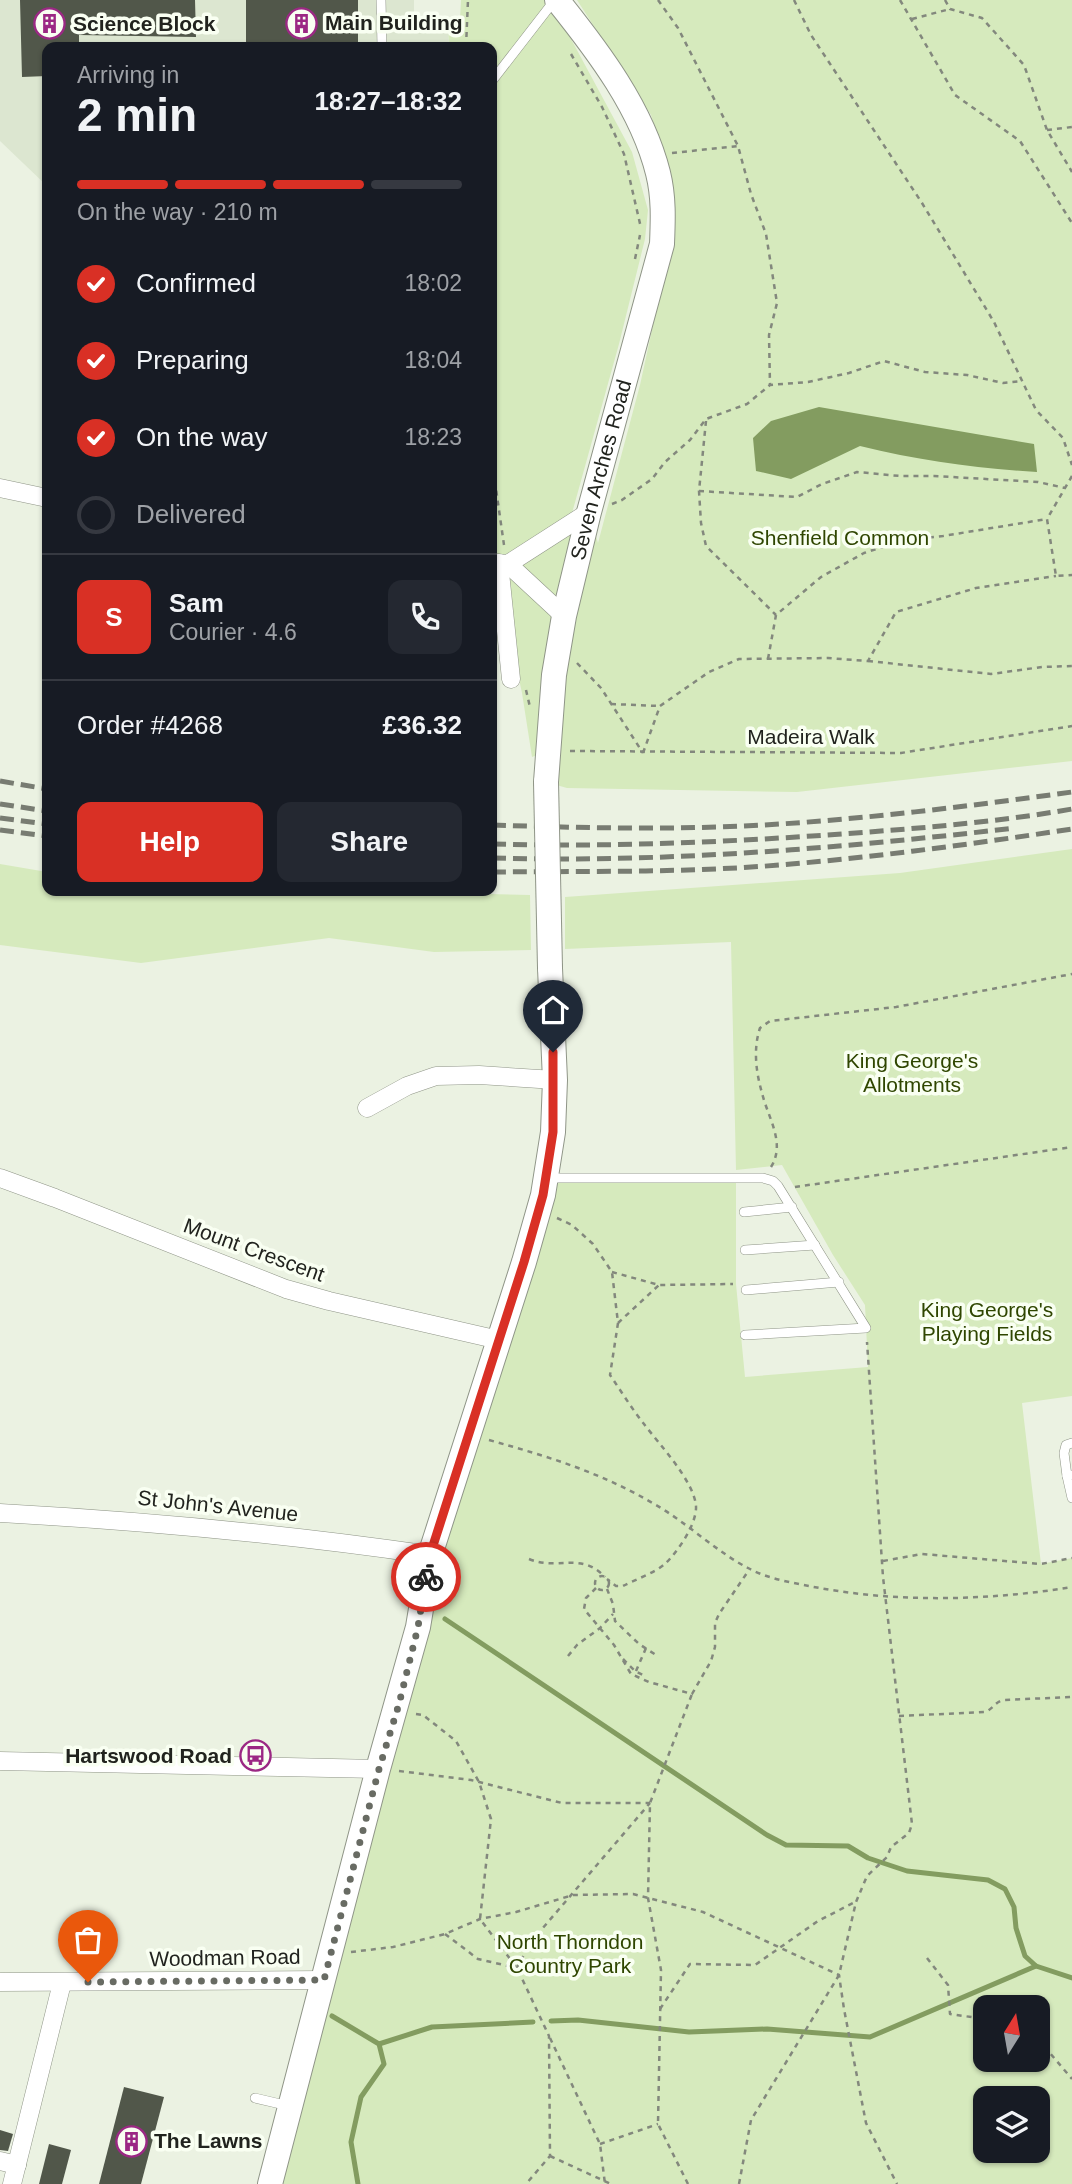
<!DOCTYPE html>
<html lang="en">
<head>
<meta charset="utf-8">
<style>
  body { margin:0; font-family:Helvetica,sans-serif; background:#242831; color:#f1f3f6; height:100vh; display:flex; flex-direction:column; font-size:26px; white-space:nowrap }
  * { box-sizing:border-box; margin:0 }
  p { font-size:23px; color:#9ea1a6 }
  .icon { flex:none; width:38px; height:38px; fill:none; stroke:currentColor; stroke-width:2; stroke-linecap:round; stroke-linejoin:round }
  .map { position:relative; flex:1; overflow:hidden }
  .side { position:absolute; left:42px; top:42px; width:455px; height:854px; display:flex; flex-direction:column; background:#171b24; border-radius:14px; box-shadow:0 2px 5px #0004 }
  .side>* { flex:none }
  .needle { width:46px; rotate:11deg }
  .controls { position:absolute; left:973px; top:1995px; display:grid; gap:14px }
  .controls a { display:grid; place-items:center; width:77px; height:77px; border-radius:14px; background:#171b24; box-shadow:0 2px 5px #0004; font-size:35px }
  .pin { position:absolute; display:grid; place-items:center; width:60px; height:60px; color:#fff; margin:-72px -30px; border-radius:50% 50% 50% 0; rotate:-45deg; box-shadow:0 0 7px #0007 }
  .pin .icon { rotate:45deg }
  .courier { position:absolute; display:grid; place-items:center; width:70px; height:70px; margin:-35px; border:5px solid #d93025; border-radius:50%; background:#fff; color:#222; box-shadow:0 2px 9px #0007 }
  .overview em { font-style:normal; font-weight:800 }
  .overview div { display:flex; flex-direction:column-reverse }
  .overview { display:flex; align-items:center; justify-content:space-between; height:119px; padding:0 35px }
  h1 { font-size:46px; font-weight:800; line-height:52px }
  .bar { display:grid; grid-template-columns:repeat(4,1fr); gap:10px 7px; align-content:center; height:84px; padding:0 35px }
  .bar i { height:9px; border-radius:5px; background:#363941 }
  .bar .on { background:#d93025 }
  .bar p { grid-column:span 4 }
  .line { display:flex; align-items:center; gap:18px; padding:0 35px; border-top:2px solid #363941 }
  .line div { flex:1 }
  .round { display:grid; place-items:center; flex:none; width:74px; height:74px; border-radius:14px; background:#242831 }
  ol { padding:0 35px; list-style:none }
  li { display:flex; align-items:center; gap:21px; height:77px }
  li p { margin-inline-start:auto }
  li .icon { padding:7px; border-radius:50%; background:#d93025; color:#fff; stroke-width:4 }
  li:last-child { color:#9ea1a6 }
  li i { width:38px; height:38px; border:4px solid #363941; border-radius:50% }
  .primary-button { display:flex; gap:14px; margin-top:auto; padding:14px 35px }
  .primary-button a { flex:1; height:80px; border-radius:14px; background:#d93025; color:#fff; font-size:28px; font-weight:800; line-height:80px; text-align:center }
  .primary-button a+a { background:#242831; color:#f1f3f6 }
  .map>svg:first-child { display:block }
  .built { fill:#dce6d0 }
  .green { fill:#d6eabd; fill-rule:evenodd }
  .water { fill:#839c60 }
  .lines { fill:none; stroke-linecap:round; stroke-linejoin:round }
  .stream { stroke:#839c60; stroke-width:5 }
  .building { fill:#51574a }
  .lane-casing { stroke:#8f9587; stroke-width:10 }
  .street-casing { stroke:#8f9587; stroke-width:19 }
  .secondary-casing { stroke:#8f9587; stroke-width:26 }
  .path { stroke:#83887d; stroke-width:2.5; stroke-dasharray:5 5; stroke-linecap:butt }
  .lane { stroke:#fff; stroke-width:9 }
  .street { stroke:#fff; stroke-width:18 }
  .secondary { stroke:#fff; stroke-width:24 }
  .rail { stroke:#787c72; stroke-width:5; stroke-dasharray:14 7; stroke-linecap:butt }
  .secondary-bridge-casing { stroke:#8f9587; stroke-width:26; stroke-linecap:butt }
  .secondary-bridge { stroke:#fff; stroke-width:24 }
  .done { stroke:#686b63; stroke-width:7; stroke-dasharray:0 12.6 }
  .route { stroke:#d93025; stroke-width:9 }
  .labels { text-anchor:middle; stroke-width:7; stroke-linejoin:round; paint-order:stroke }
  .poi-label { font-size:21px; font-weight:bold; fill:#21231e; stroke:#f9fff2; text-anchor:start }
  .street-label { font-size:21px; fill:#21231e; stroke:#f9fff2 }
  .park-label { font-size:21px; fill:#2f4600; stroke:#f9fff2 }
</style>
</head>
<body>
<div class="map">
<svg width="1072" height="2184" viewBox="0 0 1072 2184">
  <rect width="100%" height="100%" fill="#ebf2e2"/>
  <polygon class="built" points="0,0 414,0 414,16 448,20 449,47 47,47 47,186 0,141"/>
  <g class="green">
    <polygon points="461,0 546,0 571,39 632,152 648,210 645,239 619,344 569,524 589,512 598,543 640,385 672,238 667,165 651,115 577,0 1072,0 1072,761 797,792 567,788 546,782 547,751 532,757 522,693 492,555 492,47 449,47 448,20 460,20"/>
    <path d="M1072,849V1396L1022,1403L1041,1564L1072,1558V2184H263L546,1178H736V1284L745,1377L868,1367L865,1305L833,1255L782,1165L736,1170L731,942L565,949V897L900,873ZM985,2007H1038V2060H985ZM985,2098H1038V2151H985Z"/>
    <polygon points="0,864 47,872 47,891 355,891 530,895 531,950 434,952 329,938 141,963 0,945"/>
  </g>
  <path class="water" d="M819,407L1034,444L1037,472C975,468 921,461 860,446L791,479L756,471L753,438L771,421Z"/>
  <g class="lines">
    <g class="stream">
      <polyline points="445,1619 767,1835 786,1845 848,1846 868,1858 907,1871 988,1880 1005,1889 1014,1907 1016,1928 1025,1956 1036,1966 1072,1978"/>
      <polyline points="332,2016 379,2044 384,2064 361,2097 351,2142 358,2184"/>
      <polyline points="551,2021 578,2020 689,2032 767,2029 870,2037 1036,1966"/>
      <polyline points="379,2044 432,2027 533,2022"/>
    </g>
  </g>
  <g class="building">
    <polygon points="20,0 195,0 196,37 79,35 79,47 47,47 47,76 22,77"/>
    <rect x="246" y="0" width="112" height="47"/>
    <polygon points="124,2087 164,2097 141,2184 99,2184"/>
    <polygon points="0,2130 13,2134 8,2151 0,2150"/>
    <polygon points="49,2144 71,2150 62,2184 39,2184"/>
  </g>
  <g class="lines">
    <defs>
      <g id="lane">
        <polyline points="381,0 382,47"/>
        <polyline points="492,81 554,1"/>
        <polyline points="547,1178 763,1178 773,1181 778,1186 866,1328 745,1335"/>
        <polyline points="744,1212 792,1207"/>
        <polyline points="745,1250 815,1245"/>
        <polyline points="746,1290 839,1282"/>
        <polyline points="1071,1475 1067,1476 1072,1498"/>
        <polyline points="1067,1476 1064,1453 1066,1445 1072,1443"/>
        <polyline points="255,2098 289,2106"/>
      </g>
      <g id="street">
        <polyline points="0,488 47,498"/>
        <polyline points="492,563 508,564 589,512"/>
        <polyline points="499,563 511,679"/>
        <polyline points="508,564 564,616"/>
        <polyline points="367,1108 407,1086 436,1076 479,1075 555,1080"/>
        <polyline points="0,1178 55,1198 286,1289 329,1301 499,1340"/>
        <path d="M0,1513C144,1521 287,1534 430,1555"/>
        <polyline points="0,1761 378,1769"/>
        <polyline points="0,1982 324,1980"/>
        <polyline points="0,2161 17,2165"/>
        <polyline points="12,2184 62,1983"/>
      </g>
      <g id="secondary">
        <path id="s1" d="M546,782L554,675L564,616L589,512L662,244C663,220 664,197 658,173C642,109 598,51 557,0"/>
        <polyline points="270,2184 378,1769 418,1627 430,1555 524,1262 543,1195 553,1132 555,1080 550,968"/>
      </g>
    </defs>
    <use href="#lane" class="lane-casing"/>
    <use href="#street" class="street-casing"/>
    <use href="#secondary" class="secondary-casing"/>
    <g class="path">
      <polyline points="658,0 678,28 738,146 751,194 766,234 777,303 769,335 770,385"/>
      <polyline points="794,0 811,35 922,203 994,322 1036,410 1063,438 1072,465"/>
      <polyline points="900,0 955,95 1020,141 1072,223"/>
      <polyline points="945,0 950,9 982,18 1024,65 1047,130 1072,172"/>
      <polyline points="912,19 950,9"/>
      <polyline points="466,47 468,0"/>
      <polyline points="571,54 602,107 624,154 641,228"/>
      <polyline points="1047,130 1072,127"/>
      <polyline points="672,153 738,146"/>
      <polyline points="635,259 640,235"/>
      <polyline points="706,421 699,491 701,523 706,546 776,615"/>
      <polyline points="492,461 504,545"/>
      <polyline points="1072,476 1047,519 1056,576 1072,575"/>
      <polyline points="699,491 797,497 822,484 857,472 900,476 934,476 1038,482 1065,488"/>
      <polyline points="612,504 622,500 652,479 665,462 690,440 706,419 747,404 770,385 808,382 849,373 884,361 925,372 967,375 1003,383 1021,381"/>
      <polyline points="768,659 776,615 821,577 864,553 904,540 943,536 1047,519"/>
      <polyline points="868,661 991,674 1042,667 1072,666"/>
      <polyline points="577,663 601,688 643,753"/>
      <polyline points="526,690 530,707"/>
      <polyline points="611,704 660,706"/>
      <polyline points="570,751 901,753 1072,726"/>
      <polyline points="643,753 660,706 709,672 739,659 828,658 868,661 896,612 976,588 1056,576"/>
      <path d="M771,1167C786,1143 768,1118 762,1093C756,1072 753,1049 760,1028L770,1021L896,1007L1072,974"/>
      <polyline points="795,1187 1072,1147"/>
      <path d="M557,1218L572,1225L593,1244L612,1272L618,1323L610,1375C621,1391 632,1409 644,1424C659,1444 694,1481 696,1506C697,1524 678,1551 666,1563C655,1573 636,1579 623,1586H616L607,1579"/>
      <polyline points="612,1272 659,1285 733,1284"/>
      <polyline points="618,1323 659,1285"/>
      <path d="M489,1440C550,1457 602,1473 656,1505C687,1523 717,1552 748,1568C766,1578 788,1582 809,1586C894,1603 987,1601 1072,1587"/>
      <path d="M529,1559C558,1571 580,1551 605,1577"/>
      <polyline points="883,1561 922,1554 1041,1564 1072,1558"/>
      <circle cx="602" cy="1583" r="7"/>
      <polyline points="596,1588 586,1598 584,1609 614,1645 631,1674 649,1682 692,1694 711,1661 715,1647 715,1623 719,1614 749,1570"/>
      <polyline points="607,1589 613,1604 615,1621 639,1644 656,1655"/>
      <polyline points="568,1656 577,1645 600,1628 613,1614"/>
      <polyline points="623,1659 635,1671 645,1676"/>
      <polyline points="636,1671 646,1648"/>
      <polyline points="416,1714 423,1715 456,1741 479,1782 491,1819 480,1919 517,1968 549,2036 550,2156 526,2184"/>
      <path d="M899,1716L985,1712C993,1709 994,1703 1003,1700L1072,1697"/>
      <polyline points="399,1771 471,1780 562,1803 650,1803"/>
      <polyline points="445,1934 478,1959 517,1968 530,1943 650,1803"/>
      <polyline points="351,1952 393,1947 445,1934 480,1919 516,1912 573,1895 633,1894 703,1912 839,1975 844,2009 866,2123 897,2184"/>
      <polyline points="927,1958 948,1985 950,2014 985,2019"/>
      <polyline points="660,2009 690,1964 755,1965 818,1921 855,1902"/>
      <polyline points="550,2038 600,2144 605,2184"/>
      <polyline points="1038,2039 1072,2079"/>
      <polyline points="600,2144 658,2124"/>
      <polyline points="550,2156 611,2184"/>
      <polyline points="688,2184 658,2124 661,1970 648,1898 650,1803 692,1694"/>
      <polyline points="739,2184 751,2120 839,1975 856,1902 867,1876 887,1857 891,1847 909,1833 912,1824 883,1577 867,1342"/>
    </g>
    <use href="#lane" class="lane"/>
    <use href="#street" class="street"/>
    <use href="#secondary" class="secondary"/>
    <g class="rail">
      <polyline points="0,781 47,789"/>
      <polyline points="0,804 47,811"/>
      <polyline points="0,818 47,824"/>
      <path d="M492,825C582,828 674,830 764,825C867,819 970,806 1072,792"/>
      <polyline points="0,830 47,836"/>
      <path d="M492,844C599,847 705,843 812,836C898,830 986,824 1072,809"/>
      <path d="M492,858C666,863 842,848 1015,828"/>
      <path d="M492,872C591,871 692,873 791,864C885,856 979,843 1072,829"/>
    </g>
    <defs>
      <polyline id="secondary-bridge" points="546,782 550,968"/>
    </defs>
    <use href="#secondary-bridge" class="secondary-bridge-casing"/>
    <use href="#secondary-bridge" class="secondary-bridge"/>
  </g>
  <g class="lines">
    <polyline class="done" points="88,1982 324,1980 379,1769 399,1704 418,1627 426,1577"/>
    <polyline class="route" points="426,1577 430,1555 524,1262 543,1195 553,1132 553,1052"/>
  </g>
  <defs>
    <symbol id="building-ring" viewBox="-11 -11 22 22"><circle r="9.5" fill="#f9fff2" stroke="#9b2884" stroke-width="1.5"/><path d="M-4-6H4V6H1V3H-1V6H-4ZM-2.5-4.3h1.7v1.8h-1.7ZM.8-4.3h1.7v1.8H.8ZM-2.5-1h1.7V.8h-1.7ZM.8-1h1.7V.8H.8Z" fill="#9b2884"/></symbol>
    <symbol id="bus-ring" viewBox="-11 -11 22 22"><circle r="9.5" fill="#f9fff2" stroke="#9b2884" stroke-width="1.5"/><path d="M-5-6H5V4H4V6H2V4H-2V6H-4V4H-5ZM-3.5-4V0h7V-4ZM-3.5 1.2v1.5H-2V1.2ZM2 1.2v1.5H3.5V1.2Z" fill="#9b2884"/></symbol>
  </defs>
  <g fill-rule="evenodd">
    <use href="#building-ring" x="284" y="6" width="35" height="35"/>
    <use href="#building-ring" x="32" y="6" width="35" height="35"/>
    <use href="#bus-ring" x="238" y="1738" width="35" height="35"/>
    <use href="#building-ring" x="114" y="2124" width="35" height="35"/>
  </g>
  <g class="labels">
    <g class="poi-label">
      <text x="325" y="30">Main Building</text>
      <text x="73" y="31">Science Block</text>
      <text x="232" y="1763" text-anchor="end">Hartswood Road</text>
      <text x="154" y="2148">The Lawns</text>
    </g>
    <g class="street-label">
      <text dy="7" stroke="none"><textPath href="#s1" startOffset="318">Seven Arches Road</textPath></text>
      <text x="811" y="744">Madeira Walk</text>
      <text transform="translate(254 1250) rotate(20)" y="7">Mount Crescent</text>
      <text transform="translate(218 1506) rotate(6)" y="7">St John's Avenue</text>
      <text transform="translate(225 1958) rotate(-1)" y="7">Woodman Road</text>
    </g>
    <g class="park-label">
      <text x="840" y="545">Shenfield Common</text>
      <text x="912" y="1068">King George's<tspan x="912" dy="24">Allotments</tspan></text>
      <text x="987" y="1317">King George's<tspan x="987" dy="24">Playing Fields</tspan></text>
      <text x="570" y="1949">North Thorndon<tspan x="570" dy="24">Country Park</tspan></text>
    </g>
  </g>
</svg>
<div class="controls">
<a><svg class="needle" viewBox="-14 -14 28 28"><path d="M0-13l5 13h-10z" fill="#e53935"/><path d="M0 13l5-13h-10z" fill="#9ea1a6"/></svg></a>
<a><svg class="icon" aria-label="layers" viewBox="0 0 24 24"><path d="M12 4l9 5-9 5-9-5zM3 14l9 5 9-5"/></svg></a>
</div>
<div class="pin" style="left:88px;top:1982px;background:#ea580c"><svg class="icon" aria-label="bag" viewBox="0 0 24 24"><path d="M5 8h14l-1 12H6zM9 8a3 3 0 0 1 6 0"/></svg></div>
<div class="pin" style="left:553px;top:1052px;background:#1f2937"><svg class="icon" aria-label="home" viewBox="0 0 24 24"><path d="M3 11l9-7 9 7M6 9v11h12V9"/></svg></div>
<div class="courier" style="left:426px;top:1577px"><svg class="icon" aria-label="bike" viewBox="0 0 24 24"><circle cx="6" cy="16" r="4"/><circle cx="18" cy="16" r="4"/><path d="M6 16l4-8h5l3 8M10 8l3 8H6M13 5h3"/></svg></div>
<section class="side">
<div class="overview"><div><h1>2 min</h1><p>Arriving in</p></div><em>18:27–18:32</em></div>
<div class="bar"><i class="on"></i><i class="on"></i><i class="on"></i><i></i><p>On the way · 210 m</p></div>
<ol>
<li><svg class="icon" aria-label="check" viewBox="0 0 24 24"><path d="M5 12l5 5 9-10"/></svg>Confirmed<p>18:02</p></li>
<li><svg class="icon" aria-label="check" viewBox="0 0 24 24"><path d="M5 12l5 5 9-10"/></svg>Preparing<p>18:04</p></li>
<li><svg class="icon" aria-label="check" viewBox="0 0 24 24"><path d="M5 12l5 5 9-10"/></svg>On the way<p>18:23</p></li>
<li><i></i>Delivered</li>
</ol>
<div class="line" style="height:126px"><b class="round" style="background:#d93025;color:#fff">S</b><div><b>Sam</b><p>Courier · 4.6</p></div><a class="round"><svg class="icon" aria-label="phone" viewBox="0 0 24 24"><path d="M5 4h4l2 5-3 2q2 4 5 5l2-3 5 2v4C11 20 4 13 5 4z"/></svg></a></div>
<div class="line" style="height:91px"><div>Order #4268</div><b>£36.32</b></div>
<div class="primary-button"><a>Help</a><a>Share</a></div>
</section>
</div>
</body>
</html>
